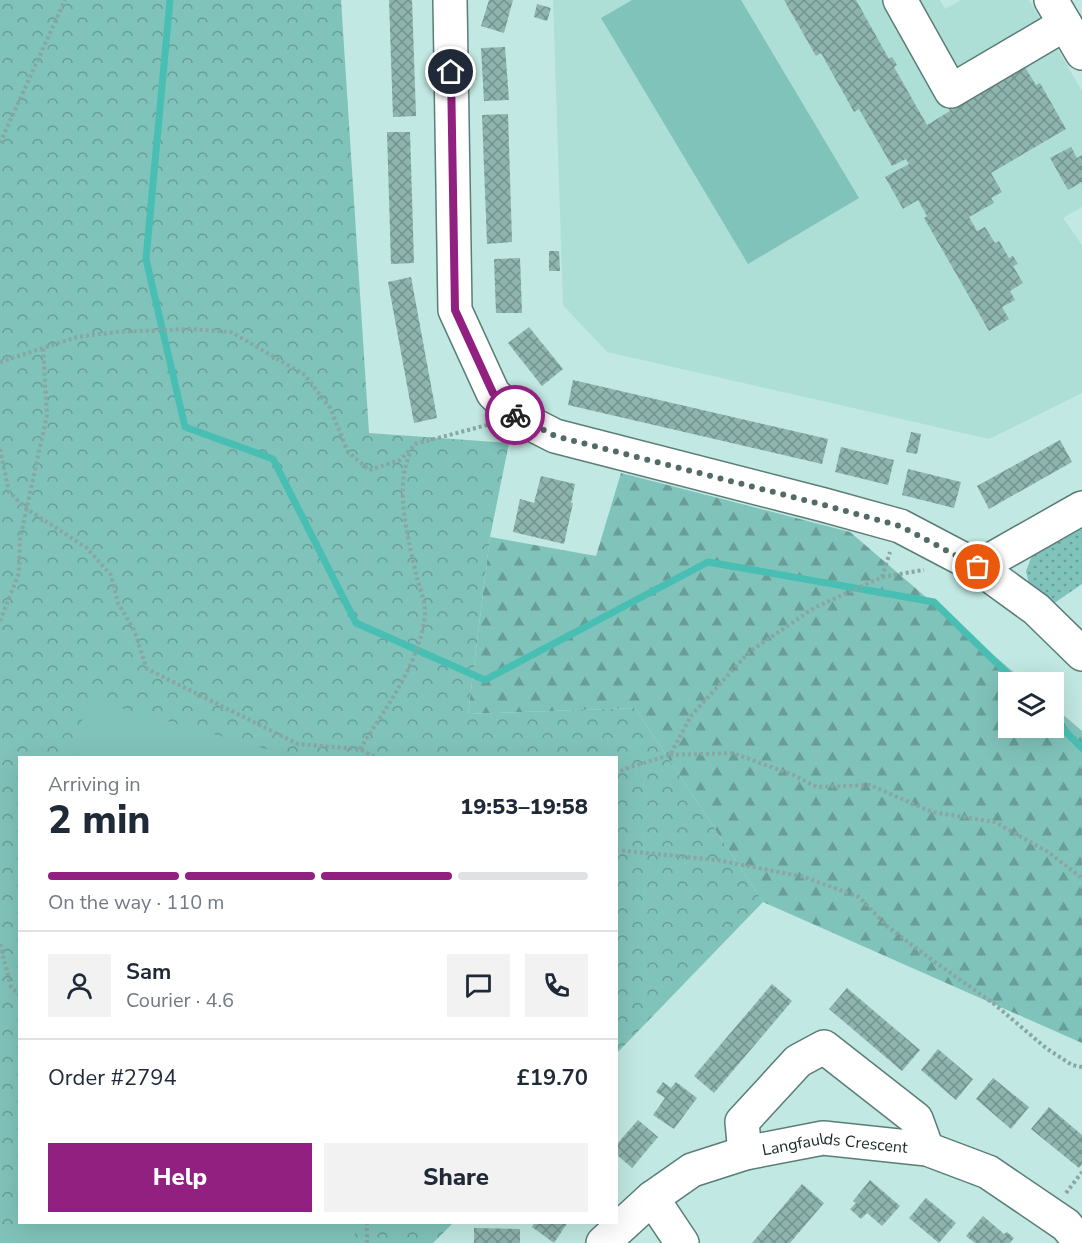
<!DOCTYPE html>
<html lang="en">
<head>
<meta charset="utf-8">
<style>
  body { margin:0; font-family:"Nunito Sans",sans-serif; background:#f2f2f3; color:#1f2937; height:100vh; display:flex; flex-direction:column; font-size:22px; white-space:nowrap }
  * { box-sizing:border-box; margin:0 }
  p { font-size:20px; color:#747a83 }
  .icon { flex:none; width:33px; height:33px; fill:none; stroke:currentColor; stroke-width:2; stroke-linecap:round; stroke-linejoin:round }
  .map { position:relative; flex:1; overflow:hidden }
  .sheet { position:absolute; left:18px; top:756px; width:600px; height:468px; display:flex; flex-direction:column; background:#fff; border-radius:0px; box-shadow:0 6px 24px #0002 }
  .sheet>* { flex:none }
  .fabs { position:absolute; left:998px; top:672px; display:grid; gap:12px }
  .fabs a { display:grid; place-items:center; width:66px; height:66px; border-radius:0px; background:#fff; box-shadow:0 6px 24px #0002; font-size:30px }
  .pin { position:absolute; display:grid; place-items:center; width:51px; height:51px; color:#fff; margin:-26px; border:3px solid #fff; border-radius:50%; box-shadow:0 2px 6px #0007 }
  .courier { position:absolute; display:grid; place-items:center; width:60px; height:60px; margin:-30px; border:4px solid #922081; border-radius:50%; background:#fff; color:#222; box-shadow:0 2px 8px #0007 }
  .headline em { font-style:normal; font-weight:800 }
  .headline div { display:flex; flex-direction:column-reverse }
  .headline { display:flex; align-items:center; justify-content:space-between; height:102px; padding:0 30px }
  h1 { font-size:39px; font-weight:800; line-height:45px }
  .bar { display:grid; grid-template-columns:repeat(4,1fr); gap:9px 6px; align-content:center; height:72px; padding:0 30px }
  .bar i { height:8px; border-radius:4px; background:#e0e1e3 }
  .bar .current { background:#922081 }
  .bar p { grid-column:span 4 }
  .line { display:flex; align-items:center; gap:15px; padding:0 30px; border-top:2px solid #e0e1e3 }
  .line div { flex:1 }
  .round { display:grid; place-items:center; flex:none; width:63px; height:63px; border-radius:0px; background:#f2f2f3 }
  .primary-button { display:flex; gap:12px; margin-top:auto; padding:12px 30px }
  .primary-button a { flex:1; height:69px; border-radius:0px; background:#922081; color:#fff; font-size:24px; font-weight:800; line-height:69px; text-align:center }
  .primary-button a+a { background:#f2f2f3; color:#1f2937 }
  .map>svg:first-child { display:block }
  .built { fill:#aedfd7 }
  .grass { fill:url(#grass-dots) }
  .forest { fill:url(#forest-firs) }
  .park { fill:url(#park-crowns) }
  .pitch { fill:#80c3ba }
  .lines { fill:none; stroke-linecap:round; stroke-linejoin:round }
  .stream { stroke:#48bfb2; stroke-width:7 }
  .building { fill:url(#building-cross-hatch) }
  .minor-casing { stroke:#5a7d78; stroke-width:36 }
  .path { stroke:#88a6a2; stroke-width:4; stroke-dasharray:3 3; stroke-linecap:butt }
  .minor { stroke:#fff; stroke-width:33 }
  .done { stroke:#536b67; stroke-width:6; stroke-dasharray:0 10.8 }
  .route { stroke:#922081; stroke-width:8 }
  .labels { text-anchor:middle; stroke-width:4.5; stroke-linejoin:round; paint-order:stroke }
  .street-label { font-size:16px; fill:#182725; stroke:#cef5ef }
</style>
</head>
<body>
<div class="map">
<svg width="1082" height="1243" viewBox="0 0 1082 1243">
  <defs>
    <pattern id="grass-dots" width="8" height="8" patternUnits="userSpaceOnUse" patternTransform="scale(1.5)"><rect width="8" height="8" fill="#80c3ba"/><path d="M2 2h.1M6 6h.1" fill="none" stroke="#689e97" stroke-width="1.8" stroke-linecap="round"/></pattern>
    <pattern id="forest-firs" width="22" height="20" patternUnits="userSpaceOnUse" patternTransform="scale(1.5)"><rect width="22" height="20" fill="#80c3ba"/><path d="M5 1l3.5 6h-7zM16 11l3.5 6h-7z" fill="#689e97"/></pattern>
    <pattern id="park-crowns" width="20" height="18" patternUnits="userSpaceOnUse" patternTransform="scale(1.5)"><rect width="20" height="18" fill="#80c3ba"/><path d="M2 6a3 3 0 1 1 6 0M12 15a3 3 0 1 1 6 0" fill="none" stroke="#689e97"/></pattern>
    <pattern id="building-cross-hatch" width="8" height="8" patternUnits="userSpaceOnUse" patternTransform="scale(1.5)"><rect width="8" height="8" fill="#8eb4ae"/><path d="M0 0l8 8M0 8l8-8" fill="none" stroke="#73928d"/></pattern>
  </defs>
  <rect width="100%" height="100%" fill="#c1e8e2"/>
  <polygon class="built" points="553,0 940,0 945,9 961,0 1029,0 1082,91 1082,207 1063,218 1082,245 1082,393 989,439 607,352 563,305"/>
  <polygon class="grass" points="1082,529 1082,584 1050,606 1030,588 1026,571 1032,556"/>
  <polygon class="forest" points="621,473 850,532 1025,682 1008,682 1008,728 1053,728 1053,706 1082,731 1082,1043 763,902 635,708 468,714 490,537 596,556"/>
  <polygon class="park" points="0,0 341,0 369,433 509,443 490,537 468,714 635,708 763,902 617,1053 616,758 20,758 20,1222 453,1223 433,1243 0,1243"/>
  <g class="pitch">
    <polygon points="632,0 741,0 859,198 748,264 601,18"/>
    <polygon points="88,699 295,757 72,757"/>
    <polygon points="19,1076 20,1222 355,1223 355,1243 16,1243"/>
  </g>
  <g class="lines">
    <g class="stream">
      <polyline points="170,0 146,259 185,427 273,459 356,623 485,680 708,562 934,602 1016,682"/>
      <polyline points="1053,719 1082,748"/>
    </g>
  </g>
  <g class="building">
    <polygon points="389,0 412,0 416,116 393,117"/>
    <polygon points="489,0 513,0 504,33 481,26"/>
    <polygon points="784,0 856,0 889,59 892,57 897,65 894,67 927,125 950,111 942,97 1023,64 1036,85 1040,83 1066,129 991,173 1002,192 991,198 994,203 969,217 977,231 985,227 995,243 999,241 1009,258 1013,256 1018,264 1013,266 1023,283 1010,291 1015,300 1002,307 1009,319 989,331 924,218 927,216 918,200 903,209 885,177 909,164 906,159 892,166 859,109 854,112 821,53 816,56"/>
    <polygon points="537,4 551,8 547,21 534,17"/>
    <polygon points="505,47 509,100 484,101 481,48"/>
    <polygon points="508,114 512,242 487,244 482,115"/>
    <polygon points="387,132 410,132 414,263 391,264"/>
    <polygon points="1071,147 1077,158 1082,155 1082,182 1068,190 1050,158"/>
    <polygon points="549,251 559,251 560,271 549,271"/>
    <polygon points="520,258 522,313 496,313 494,259"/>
    <polygon points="411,277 437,418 414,423 388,282"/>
    <polygon points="529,327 563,369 542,386 508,343"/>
    <polygon points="573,380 828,439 822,464 568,405"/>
    <polygon points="911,432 921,434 917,454 906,452"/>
    <polygon points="1060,440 1072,462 989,509 977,486"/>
    <polygon points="841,447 894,460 888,485 835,472"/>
    <polygon points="908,469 961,482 954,508 902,495"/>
    <polygon points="541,476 575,484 571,503 573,503 564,544 513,532 520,499 534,503"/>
    <polygon points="772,984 792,1001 714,1093 694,1076"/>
    <polygon points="847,988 920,1050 902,1071 829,1009"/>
    <polygon points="938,1049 973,1079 956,1100 921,1070"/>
    <polygon points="993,1078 1029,1107 1011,1129 976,1099"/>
    <polygon points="663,1082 671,1088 676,1082 697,1098 674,1129 653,1115 665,1098 656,1092"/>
    <polygon points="1049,1107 1082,1135 1082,1164 1079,1168 1031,1129"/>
    <polygon points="638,1120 658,1137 632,1168 616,1154 616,1145"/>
    <polygon points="870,1180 900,1206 882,1226 867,1213 861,1219 850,1209 856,1203 853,1201"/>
    <polygon points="802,1184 824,1203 790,1243 752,1243"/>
    <polygon points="926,1198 956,1223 939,1243 909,1218"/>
    <polygon points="983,1216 1004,1234 1007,1232 1014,1238 1010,1243 975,1243 966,1236"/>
    <polygon points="535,1222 568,1222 554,1243 532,1227"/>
    <polygon points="474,1228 520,1229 520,1243 474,1243"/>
  </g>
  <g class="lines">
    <defs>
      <g id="minor">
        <polyline points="450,0 455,310 493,393 516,416 555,436 824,505 900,526 978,567 1036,609 1082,654"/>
        <polyline points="900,0 951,91 1065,24"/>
        <polyline points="1051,0 1082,53"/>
        <polyline points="978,567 1082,508"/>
        <polyline points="745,1153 742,1122 798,1061 824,1047 916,1119 927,1149"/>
        <polyline points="652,1198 682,1243"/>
        <path id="s1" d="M603,1243L652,1198L692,1170L745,1153L823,1138L927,1149L988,1172L1066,1225L1081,1243"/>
      </g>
    </defs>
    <use href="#minor" class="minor-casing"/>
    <g class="path">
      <polyline points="0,143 65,0"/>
      <polyline points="0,362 77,337 117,332 190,329 231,332 305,375 330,408 348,452 369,470 400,460 415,444 487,425"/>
      <polyline points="0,449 9,492 27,509 87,548 111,575 118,603 134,630 147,669 298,744 360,749 376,758"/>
      <polyline points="882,577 890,552"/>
      <polyline points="0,621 19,573 20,539 47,415 43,348"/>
      <path d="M360,749C386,707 420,664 425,614C426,603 420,589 417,578C409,542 393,486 411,452"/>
      <polyline points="670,755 733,753 793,775 817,787 870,785 932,812 995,822 1048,852 1082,878"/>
      <polyline points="616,775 624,769 670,755 691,716 749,652 814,608 882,577 924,570"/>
      <polyline points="616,850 717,860 804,877 859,897 888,927 932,960 993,1003 1046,1048 1072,1065 1082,1067"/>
      <polyline points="0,944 11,987 20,996"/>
      <polyline points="1066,1193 1082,1172"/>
      <polyline points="367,1222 367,1243"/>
    </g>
    <use href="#minor" class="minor"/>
  </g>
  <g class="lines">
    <polyline class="done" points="515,415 555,436 824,505 900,526 978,567"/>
    <polyline class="route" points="451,72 455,310 493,393 515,415"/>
  </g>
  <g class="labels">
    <g class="street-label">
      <text dy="6" stroke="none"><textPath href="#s1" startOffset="262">Langfaulds Crescent</textPath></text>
    </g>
  </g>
</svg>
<div class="fabs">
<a><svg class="icon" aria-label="layers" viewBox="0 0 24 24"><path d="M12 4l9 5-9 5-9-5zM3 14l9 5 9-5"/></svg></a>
</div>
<div class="pin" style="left:978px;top:567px;background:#ea580c"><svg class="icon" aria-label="bag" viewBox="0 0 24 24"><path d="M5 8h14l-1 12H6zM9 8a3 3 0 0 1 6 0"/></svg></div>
<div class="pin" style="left:451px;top:72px;background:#1f2937"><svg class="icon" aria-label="home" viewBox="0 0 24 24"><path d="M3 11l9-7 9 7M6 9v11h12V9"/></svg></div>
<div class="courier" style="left:515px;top:415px"><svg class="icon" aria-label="bike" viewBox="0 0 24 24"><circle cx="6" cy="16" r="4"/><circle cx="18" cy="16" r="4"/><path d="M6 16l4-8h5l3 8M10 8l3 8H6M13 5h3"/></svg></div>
<section class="sheet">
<div class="headline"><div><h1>2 min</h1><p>Arriving in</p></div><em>19:53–19:58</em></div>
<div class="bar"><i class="current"></i><i class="current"></i><i class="current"></i><i></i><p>On the way · 110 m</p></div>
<div class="line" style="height:108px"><a class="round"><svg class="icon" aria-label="person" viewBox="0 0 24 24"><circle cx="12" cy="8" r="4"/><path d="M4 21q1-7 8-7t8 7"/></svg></a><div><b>Sam</b><p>Courier · 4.6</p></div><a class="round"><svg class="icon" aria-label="chat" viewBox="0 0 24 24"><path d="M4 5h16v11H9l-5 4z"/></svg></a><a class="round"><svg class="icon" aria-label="phone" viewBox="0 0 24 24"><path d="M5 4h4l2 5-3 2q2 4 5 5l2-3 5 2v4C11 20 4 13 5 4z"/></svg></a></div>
<div class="line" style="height:78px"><div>Order #2794</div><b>£19.70</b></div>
<div class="primary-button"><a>Help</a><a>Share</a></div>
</section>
</div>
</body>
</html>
